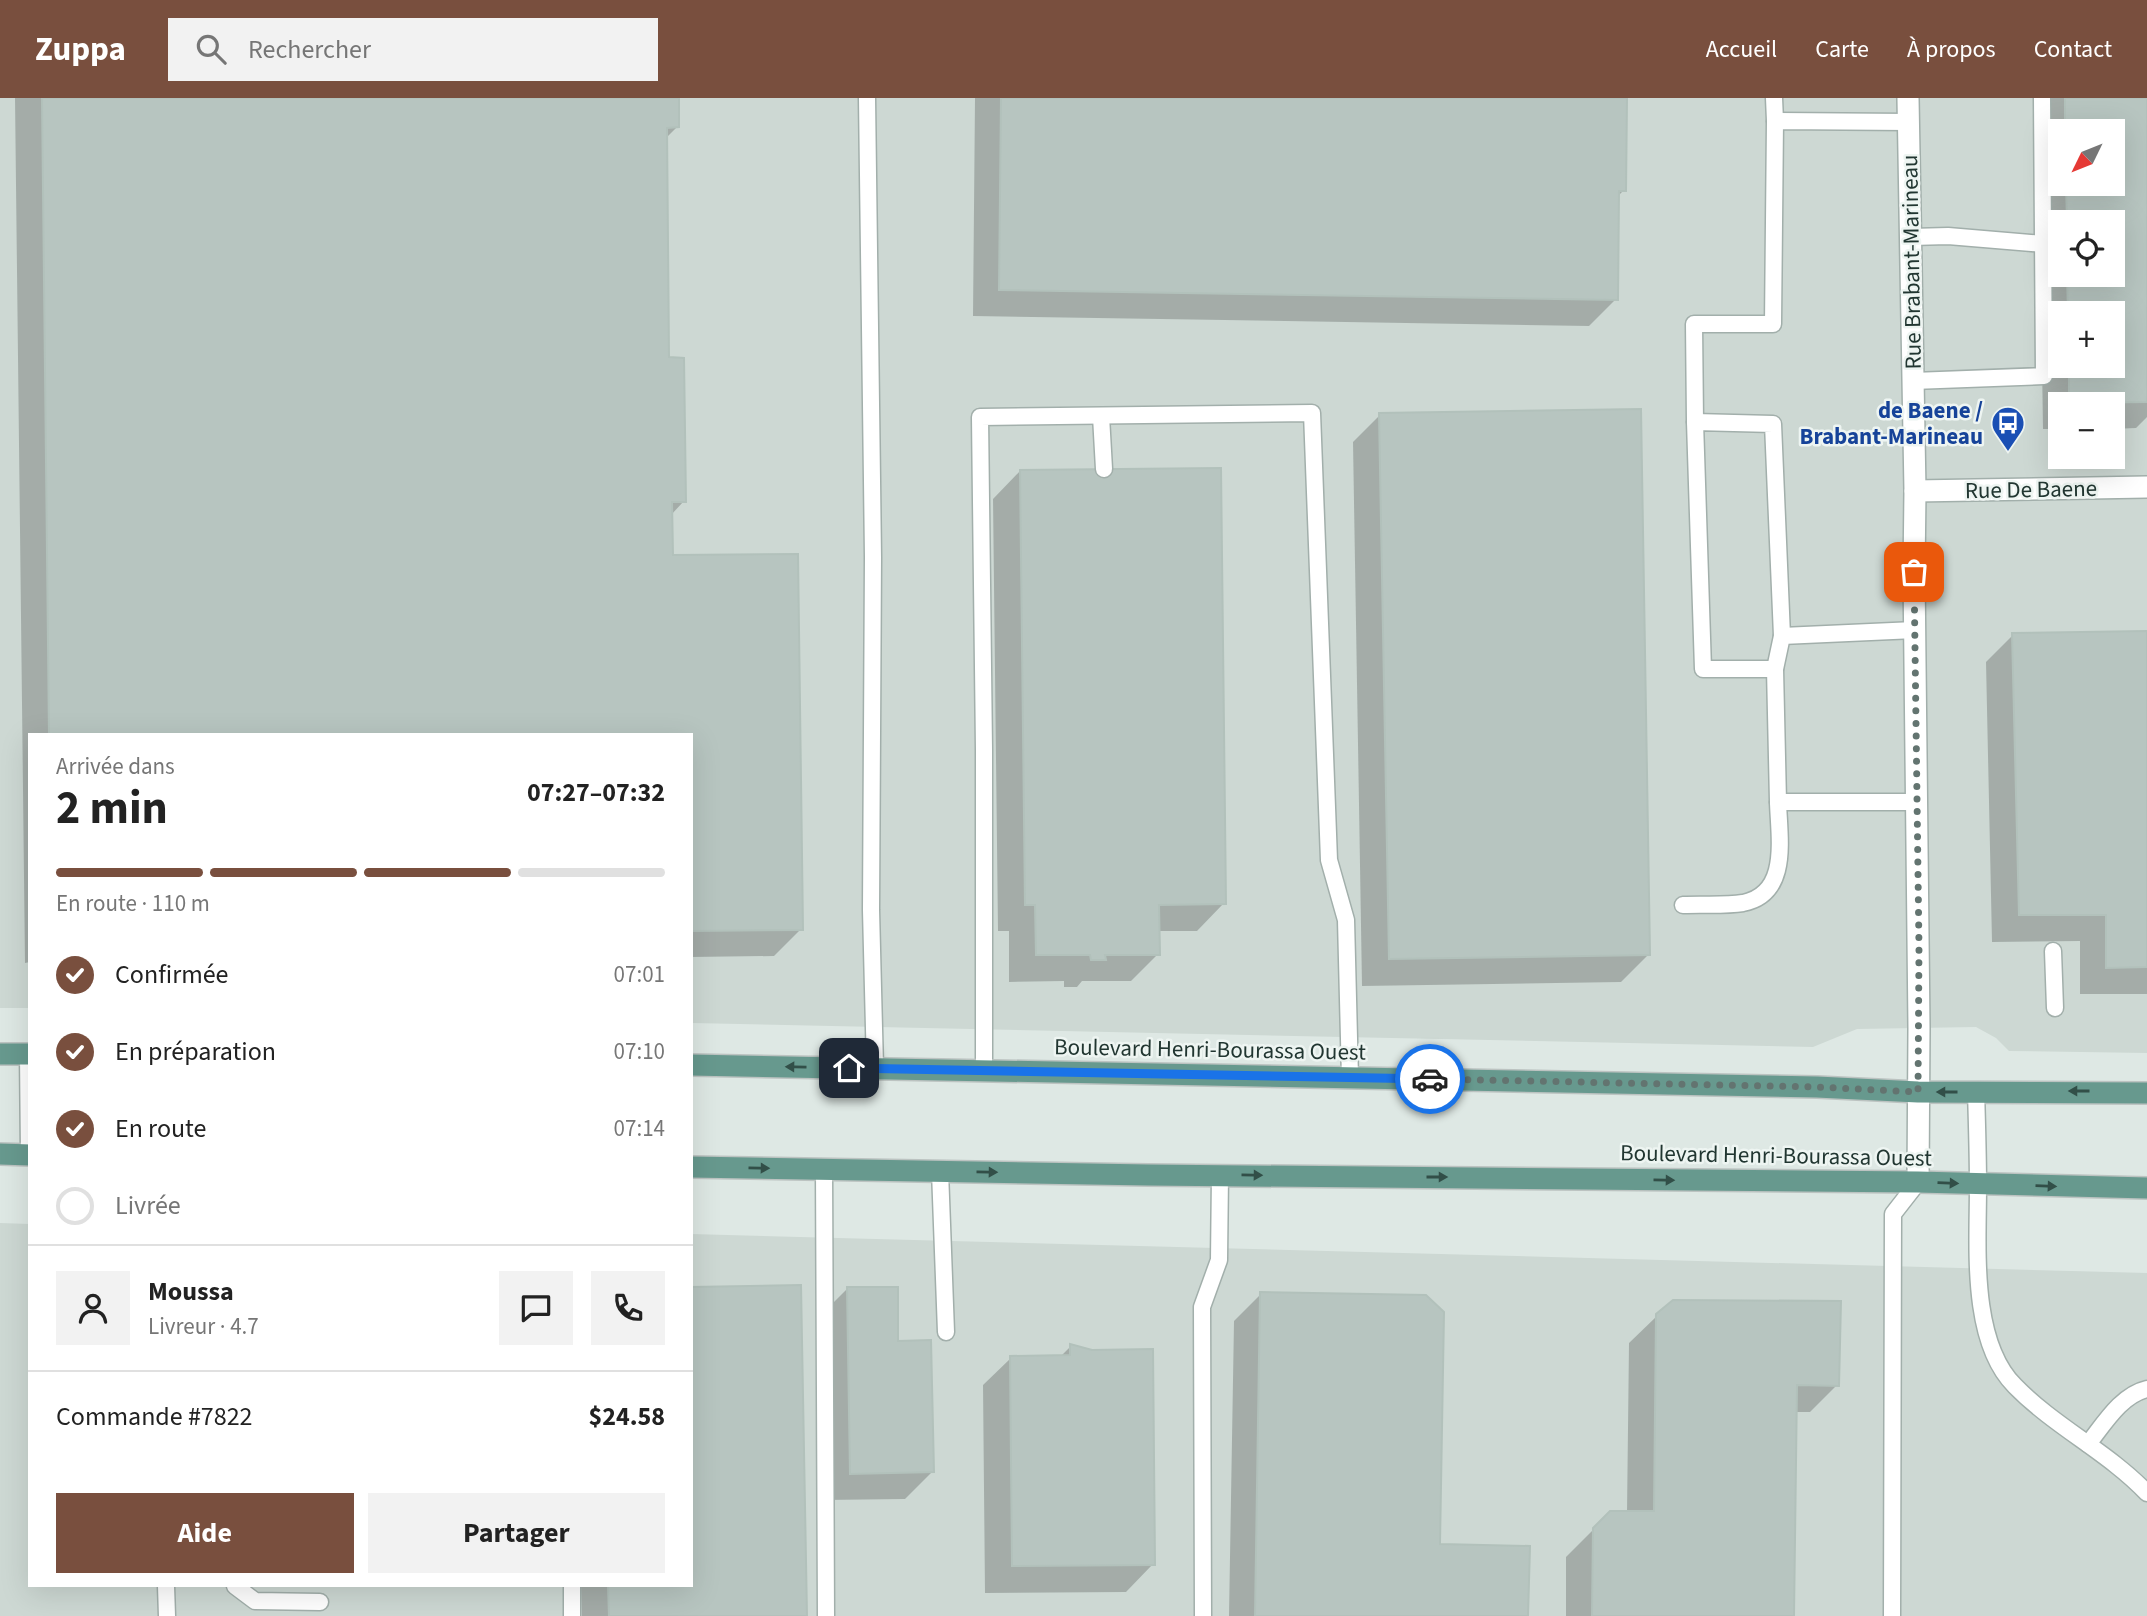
<!DOCTYPE html>
<html lang="fr">
<head>
<meta charset="utf-8">
<style>
  body { margin:0; font-family:"Source Sans 3",sans-serif; background:#f2f2f2; color:#222; height:100vh; display:flex; flex-direction:column; font-size:26px; white-space:nowrap }
  * { box-sizing:border-box; margin:0 }
  p { font-size:23px; color:#767676 }
  .icon { flex:none; width:38px; height:38px; fill:none; stroke:currentColor; stroke-width:2; stroke-linecap:round; stroke-linejoin:round }
  .map { position:relative; flex:1; overflow:hidden }
  .side { position:absolute; left:28px; top:635px; width:665px; height:854px; display:flex; flex-direction:column; background:#fff; border-radius:0px; box-shadow:0 7px 28px #0002 }
  .side>* { flex:none }
  .needle { width:46px; rotate:227deg }
  .controls { position:absolute; left:2048px; top:21px; display:grid; gap:14px }
  .controls a { display:grid; place-items:center; width:77px; height:77px; border-radius:0px; background:#fff; box-shadow:0 7px 28px #0002; font-size:35px }
  .pin { position:absolute; display:grid; place-items:center; width:60px; height:60px; color:#fff; margin:-30px; border-radius:14px; box-shadow:0 4px 10px #0006 }
  .courier { position:absolute; display:grid; place-items:center; width:70px; height:70px; margin:-35px; border:5px solid #1a73e8; border-radius:50%; background:#fff; color:#222; box-shadow:0 2px 9px #0007 }
  .overview em { font-style:normal; font-weight:700 }
  .overview div { display:flex; flex-direction:column-reverse }
  .overview { display:flex; align-items:center; justify-content:space-between; height:119px; padding:0 28px }
  h1 { font-size:46px; font-weight:700; line-height:52px }
  .bar { display:grid; grid-template-columns:repeat(4,1fr); gap:10px 7px; align-content:center; height:84px; padding:0 28px }
  .bar i { height:9px; border-radius:5px; background:#e0e0e0 }
  .bar .selected { background:#794f3e }
  .bar p { grid-column:span 4 }
  .line { display:flex; align-items:center; gap:18px; padding:0 28px; border-top:2px solid #e0e0e0 }
  .line div { flex:1 }
  .round { display:grid; place-items:center; flex:none; width:74px; height:74px; border-radius:0px; background:#f2f2f2 }
  ol { padding:0 28px; list-style:none }
  li { display:flex; align-items:center; gap:21px; height:77px }
  li p { margin-inline-start:auto }
  li .icon { padding:7px; border-radius:50%; background:#794f3e; color:#fff; stroke-width:4 }
  li:last-child { color:#767676 }
  li i { width:38px; height:38px; border:4px solid #e0e0e0; border-radius:50% }
  .primary-button { display:flex; gap:14px; margin-top:auto; padding:14px 28px }
  .primary-button a { flex:1; height:80px; border-radius:0px; background:#794f3e; color:#fff; font-size:28px; font-weight:700; line-height:80px; text-align:center }
  .primary-button a+a { background:#f2f2f2; color:#222 }
  header { display:flex; align-items:center; gap:42px; box-sizing:border-box; height:98px; padding:0 35px; background:#794f3e; color:#fff }
  header strong { font-size:33px }
  nav { display:flex; gap:38px; margin-inline-start:auto; font-size:24px }
  .search { width:490px; height:63px; background:#f2f2f2; display:flex; align-items:center; gap:18px; box-sizing:border-box; padding:0 24px; border-radius:0px; color:#767676; font-size:26px }
  .map>svg:first-child { display:block }
  .built { fill:#cdd8d3; fill-rule:evenodd }
  .shadow { fill:#0003; fill-rule:evenodd }
  .building { fill:#b7c5c0; stroke:#b2c1bb; stroke-width:2 }
  .lines { fill:none; stroke-linecap:round; stroke-linejoin:round }
  .lane-casing { stroke:#a2afab; stroke-width:19 }
  .street-casing { stroke:#a2afab; stroke-width:24 }
  .primary-casing { stroke:#bcc3c1; stroke-width:24 }
  .lane { stroke:#fff; stroke-width:16 }
  .street { stroke:#fff; stroke-width:21 }
  .primary { stroke:#67998e; stroke-width:21 }
  .oneway { fill:#324f48 }
  .done { stroke:#637470; stroke-width:7; stroke-dasharray:0 12.6 }
  .route { stroke:#1a73e8; stroke-width:9 }
  .labels { text-anchor:middle; stroke-width:5; stroke-linejoin:round; paint-order:stroke }
  .street-label { font-size:23px; fill:#213631; stroke:#eef5f2 }
  .transit-label { font-size:23px; font-weight:bold; fill:#164399; stroke:#eef5f2; text-anchor:end }
</style>
</head>
<body>
<header>
<strong>Zuppa</strong>
<div class="search"><svg class="icon" aria-label="search" viewBox="0 0 24 24"><circle cx="10" cy="10" r="6"/><path d="M15 15l6 6"/></svg>Rechercher</div>
<nav><a>Accueil</a><a>Carte</a><a>À propos</a><a>Contact</a></nav>
</header>
<div class="map">
<svg width="2147" height="1518" viewBox="0 0 2147 1518">
  <rect width="100%" height="100%" fill="#dee8e4"/>
  <g class="built">
    <path d="M0,0H2147V955L2009,953L1996,940L1976,929L1857,931L1813,949L691,925V637H30V910H0ZM2060,33H2112V86H2060ZM2060,124H2112V177H2060ZM2060,215H2112V268H2060ZM2060,306H2112V359H2060Z"/>
    <polygon points="0,1125 30,1126 30,1488 691,1488 691,1136 2147,1175 2147,1518 0,1518"/>
  </g>
  <g class="shadow">
    <polygon points="15,0 677,0 677,29 665,41 668,261 684,403 671,417 671,459 801,831 774,858 691,859 691,637 30,637 30,864 25,865"/>
    <polygon points="975,0 1625,0 1624,92 1617,99 1616,201 1589,228 973,218"/>
    <path d="M2038,0H2147V319L2136,330L2112,331V306H2060V331H2043ZM2060,33H2112V86H2060ZM2060,124H2112V177H2060ZM2060,215H2112V268H2060Z"/>
    <polygon points="1380,317 1648,857 1621,884 1362,888 1353,344"/>
    <polygon points="1020,373 1224,805 1197,833 1158,833 1158,856 1131,883 1082,883 1077,889 1064,889 1064,883 1009,884 1009,833 998,833 993,401"/>
    <polygon points="2147,535 2147,896 2080,896 2080,843 1992,844 1986,564 2013,537"/>
    <polygon points="847,1191 897,1244 932,1374 905,1401 824,1402 820,1218"/>
    <polygon points="1261,1196 1438,1448 1527,1518 1229,1518 1234,1223"/>
    <polygon points="1657,1218 1837,1287 1810,1314 1795,1314 1792,1518 1566,1518 1566,1459 1611,1414 1627,1414 1629,1245"/>
    <polygon points="1071,1248 1153,1466 1126,1494 985,1495 983,1287 1011,1260 1060,1259"/>
    <polygon points="581,1488 691,1488 806,1518 582,1518"/>
  </g>
  <g class="building">
    <polygon points="42,0 679,0 679,29 667,30 669,259 684,260 686,404 672,404 673,457 798,456 803,832 691,833 691,637 49,637"/>
    <polygon points="1001,0 1627,0 1626,93 1619,93 1618,202 999,192"/>
    <polygon points="2065,0 2147,0 2147,304 2069,305 2069,268 2112,268 2112,215 2068,215 2067,177 2112,177 2112,124 2067,124 2066,86 2112,86 2112,33 2065,33"/>
    <polygon points="1641,311 1650,857 1389,861 1379,315"/>
    <polygon points="1221,370 1226,806 1159,807 1160,857 1105,857 1106,862 1091,862 1090,857 1036,857 1035,807 1025,807 1020,372"/>
    <polygon points="2147,533 2147,869 2106,870 2106,817 2019,817 2012,535"/>
    <polygon points="801,1187 807,1518 609,1518 608,1488 691,1488 691,1189"/>
    <polygon points="847,1189 898,1189 898,1243 931,1242 934,1374 850,1376"/>
    <polygon points="1260,1194 1426,1197 1444,1214 1440,1446 1530,1448 1528,1518 1255,1518"/>
    <polygon points="1673,1202 1841,1203 1839,1288 1797,1287 1794,1518 1592,1518 1593,1430 1610,1413 1654,1413 1656,1216"/>
    <polygon points="1070,1246 1092,1252 1153,1251 1155,1467 1012,1468 1010,1258 1070,1257"/>
  </g>
  <g class="lines">
    <defs>
      <g id="lane">
        <polyline points="867,0 873,459 871,812 875,970"/>
        <polyline points="1774,0 1775,23"/>
        <polyline points="1911,139 1948,138 2043,146"/>
        <polyline points="1913,283 2044,278 2042,0"/>
        <polyline points="1101,318 1104,371"/>
        <polyline points="1695,324 1694,226 1773,226 1775,23 1909,24"/>
        <polyline points="1915,532 1782,538 1775,571 1778,704 1917,704"/>
        <polyline points="1775,571 1703,571 1695,324 1773,326 1782,538"/>
        <path d="M1683,807C1703,806 1724,808 1743,805C1790,796 1779,740 1778,704"/>
        <polyline points="2053,853 2055,910"/>
        <polyline points="28,956 29,1057"/>
        <polyline points="984,973 984,652 980,319 1312,315 1329,762 1346,822 1350,980"/>
        <path d="M1976,993C1977,1025 1978,1057 1978,1089C1978,1149 1970,1243 2015,1288C2055,1329 2108,1354 2147,1395"/>
        <polyline points="824,1071 826,1518"/>
        <polyline points="940,1073 946,1234"/>
        <path d="M2088,1346C2104,1326 2121,1297 2147,1291"/>
        <polyline points="166,1488 167,1518"/>
        <polyline points="235,1488 255,1503 320,1504"/>
        <polyline points="572,1488 572,1518"/>
        <polyline points="1203,1518 1202,1209 1219,1162 1220,1077"/>
        <polyline points="1892,1518 1893,1116 1918,1084"/>
      </g>
      <g id="street">
        <polyline points="1908,0 1915,393 1914,474 1919,930 1918,1084"/>
        <polyline points="1915,393 2147,389"/>
      </g>
      <g id="primary">
        <polyline points="0,956 30,956"/>
        <polyline points="691,967 1817,989 1918,994 2147,995"/>
        <polyline points="0,1056 30,1057"/>
        <polyline points="691,1069 1148,1077 1918,1084 2147,1090"/>
      </g>
    </defs>
    <use href="#lane" class="lane-casing"/>
    <use href="#street" class="street-casing"/>
    <use href="#primary" class="primary-casing"/>
    <use href="#lane" class="lane"/>
    <use href="#street" class="street"/>
    <use href="#primary" class="primary"/>
  </g>
  <defs><path id="oneway-solid" d="M-6-.8H1V-3.2L6.5 0L1 3.2V.8H-6Z" transform="scale(1.75)"/></defs>
  <g class="oneway">
    <use href="#oneway-solid" transform="translate(796 969) rotate(-179)"/>
    <use href="#oneway-solid" transform="translate(2079 993) rotate(-180)"/>
    <use href="#oneway-solid" transform="translate(1947 994) rotate(180)"/>
    <use href="#oneway-solid" transform="translate(759 1070) rotate(1)"/>
    <use href="#oneway-solid" transform="translate(987 1074) rotate(1)"/>
    <use href="#oneway-solid" transform="translate(1252 1077) rotate(1)"/>
    <use href="#oneway-solid" transform="translate(1437 1079)"/>
    <use href="#oneway-solid" transform="translate(1664 1082) rotate(1)"/>
    <use href="#oneway-solid" transform="translate(1948 1085) rotate(2)"/>
    <use href="#oneway-solid" transform="translate(2046 1088) rotate(2)"/>
  </g>
  <g class="lines">
    <polyline class="done" points="1430,981 1817,989 1918,994 1919,850 1914,474"/>
    <polyline class="route" points="849,970 1430,981"/>
  </g>
  <defs>
    <symbol id="bus-pin" viewBox="-11 -11 22 30"><path d="M0 17L-7.5 6A9.5 9.5 0 1 1 7.5 6Z" fill="#1a4fb4" stroke="#eef5f2"/><path d="M-5-6H5V4H4V6H2V4H-2V6H-4V4H-5ZM-3.5-4V0h7V-4ZM-3.5 1.2v1.5H-2V1.2ZM2 1.2v1.5H3.5V1.2Z" fill="#fff"/></symbol>
  </defs>
  <g fill-rule="evenodd">
    <use href="#bus-pin" x="1989" y="306" width="38" height="52"/>
  </g>
  <g class="labels">
    <g class="street-label">
      <text transform="translate(1911 164) rotate(-91)" y="8">Rue Brabant-Marineau</text>
      <text transform="translate(2031 391) rotate(-1)" y="8">Rue De Baene</text>
      <text transform="translate(1210 951) rotate(1)" y="8">Boulevard Henri-Bourassa Ouest</text>
      <text transform="translate(1776 1057) rotate(1)" y="8">Boulevard Henri-Bourassa Ouest</text>
    </g>
    <g class="transit-label">
      <text x="1983" y="320">de Baene /<tspan x="1983" dy="26">Brabant-Marineau</tspan></text>
    </g>
  </g>
</svg>
<div class="controls">
<a><svg class="needle" viewBox="-14 -14 28 28"><path d="M0-13l5 13h-10z" fill="#e53935"/><path d="M0 13l5-13h-10z" fill="#767676"/></svg></a>
<a><svg class="icon" aria-label="locate" viewBox="0 0 24 24"><circle cx="12" cy="12" r="6"/><path d="M12 2v4M12 18v4M2 12h4M18 12h4"/></svg></a>
<a>+</a>
<a>−</a>
</div>
<div class="pin" style="left:1914px;top:474px;background:#ea580c"><svg class="icon" aria-label="bag" viewBox="0 0 24 24"><path d="M5 8h14l-1 12H6zM9 8a3 3 0 0 1 6 0"/></svg></div>
<div class="pin" style="left:849px;top:970px;background:#1f2937"><svg class="icon" aria-label="home" viewBox="0 0 24 24"><path d="M3 11l9-7 9 7M6 9v11h12V9"/></svg></div>
<div class="courier" style="left:1430px;top:981px"><svg class="icon" aria-label="car" viewBox="0 0 24 24"><path d="M5 17H2v-5l4-1 3-4h7l3 4 3 1v5h-3M9 17h6M6 11h13"/><circle cx="7" cy="17" r="2"/><circle cx="17" cy="17" r="2"/></svg></div>
<section class="side">
<div class="overview"><div><h1>2 min</h1><p>Arrivée dans</p></div><em>07:27–07:32</em></div>
<div class="bar"><i class="selected"></i><i class="selected"></i><i class="selected"></i><i></i><p>En route · 110 m</p></div>
<ol>
<li><svg class="icon" aria-label="check" viewBox="0 0 24 24"><path d="M5 12l5 5 9-10"/></svg>Confirmée<p>07:01</p></li>
<li><svg class="icon" aria-label="check" viewBox="0 0 24 24"><path d="M5 12l5 5 9-10"/></svg>En préparation<p>07:10</p></li>
<li><svg class="icon" aria-label="check" viewBox="0 0 24 24"><path d="M5 12l5 5 9-10"/></svg>En route<p>07:14</p></li>
<li><i></i>Livrée</li>
</ol>
<div class="line" style="height:126px"><a class="round"><svg class="icon" aria-label="person" viewBox="0 0 24 24"><circle cx="12" cy="8" r="4"/><path d="M4 21q1-7 8-7t8 7"/></svg></a><div><b>Moussa</b><p>Livreur · 4.7</p></div><a class="round"><svg class="icon" aria-label="chat" viewBox="0 0 24 24"><path d="M4 5h16v11H9l-5 4z"/></svg></a><a class="round"><svg class="icon" aria-label="phone" viewBox="0 0 24 24"><path d="M5 4h4l2 5-3 2q2 4 5 5l2-3 5 2v4C11 20 4 13 5 4z"/></svg></a></div>
<div class="line" style="height:91px"><div>Commande #7822</div><b>$24.58</b></div>
<div class="primary-button"><a>Aide</a><a>Partager</a></div>
</section>
</div>
</body>
</html>
